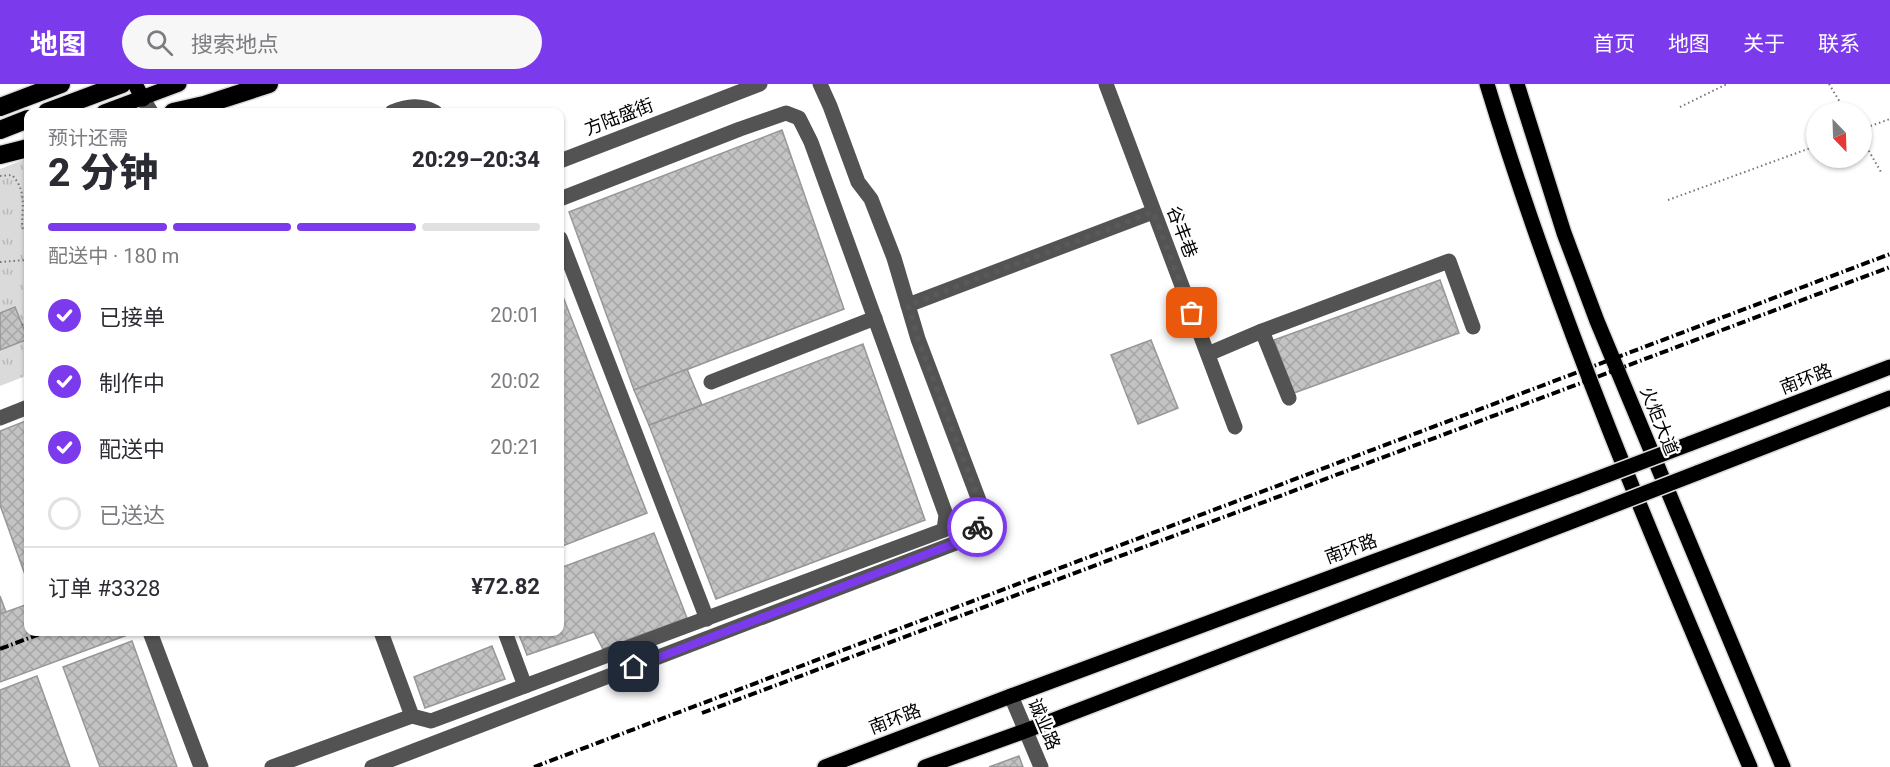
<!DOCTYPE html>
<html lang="zh">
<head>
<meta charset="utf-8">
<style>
  body { margin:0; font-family:Roboto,"Noto Sans SC",sans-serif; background:#f7f7f7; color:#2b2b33; height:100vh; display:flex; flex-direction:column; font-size:22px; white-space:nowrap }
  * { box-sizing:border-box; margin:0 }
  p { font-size:20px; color:#7c7c81 }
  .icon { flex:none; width:33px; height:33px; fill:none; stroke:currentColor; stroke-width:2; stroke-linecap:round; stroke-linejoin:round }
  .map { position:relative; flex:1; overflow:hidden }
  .panel { position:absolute; left:24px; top:24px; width:540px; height:528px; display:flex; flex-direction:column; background:#fff; border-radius:12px; box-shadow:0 2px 4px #0004 }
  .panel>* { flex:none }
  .needle { width:39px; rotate:157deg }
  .tools { position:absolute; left:1806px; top:18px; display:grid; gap:12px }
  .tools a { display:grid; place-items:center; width:66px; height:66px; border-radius:50%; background:#fff; box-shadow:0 2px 4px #0004; font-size:30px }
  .pin { position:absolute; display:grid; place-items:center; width:51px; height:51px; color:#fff; margin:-26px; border-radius:12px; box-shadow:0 3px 9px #0006 }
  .courier { position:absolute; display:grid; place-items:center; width:60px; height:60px; margin:-30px; border:4px solid #7c3aed; border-radius:50%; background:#fff; color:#222; box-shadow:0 2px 8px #0007 }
  .headline em { font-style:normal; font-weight:800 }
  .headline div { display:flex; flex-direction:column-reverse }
  .headline { display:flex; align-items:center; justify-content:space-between; height:102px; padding:0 24px }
  h1 { font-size:39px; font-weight:800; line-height:45px }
  .bar { display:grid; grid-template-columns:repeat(4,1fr); gap:9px 6px; align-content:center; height:72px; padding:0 24px }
  .bar i { height:8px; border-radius:4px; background:#e1e1e2 }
  .bar .selected { background:#7c3aed }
  .bar p { grid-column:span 4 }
  .line { display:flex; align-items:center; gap:15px; padding:0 24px; border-top:2px solid #e1e1e2 }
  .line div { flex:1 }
  ol { padding:0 24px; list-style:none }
  li { display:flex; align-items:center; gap:18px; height:66px }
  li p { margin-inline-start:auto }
  li .icon { padding:6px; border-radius:50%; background:#7c3aed; color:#fff; stroke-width:4 }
  li:last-child { color:#7c7c81 }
  li i { width:33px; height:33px; border:3px solid #e1e1e2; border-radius:50% }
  header { display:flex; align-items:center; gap:36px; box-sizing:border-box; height:84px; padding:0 30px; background:#7c3aed; color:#fff }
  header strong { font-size:28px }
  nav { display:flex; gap:33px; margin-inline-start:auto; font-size:21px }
  .search { width:420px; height:54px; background:#f7f7f7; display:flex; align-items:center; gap:15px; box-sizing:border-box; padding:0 21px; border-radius:33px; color:#7c7c81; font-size:22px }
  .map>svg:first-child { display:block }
  .park { fill:url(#park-tufts) }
  .building { fill:url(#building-cross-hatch); stroke:#979797; stroke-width:1.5 }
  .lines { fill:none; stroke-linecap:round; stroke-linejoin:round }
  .major-casing { stroke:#dbdbdb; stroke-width:18 }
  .highway-casing { stroke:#dbdbdb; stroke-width:21 }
  .path { stroke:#757575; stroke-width:2; stroke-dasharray:1.5 3; stroke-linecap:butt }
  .minor { stroke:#535353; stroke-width:15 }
  .major { stroke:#000; stroke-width:15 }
  .highway { stroke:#000; stroke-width:18 }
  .rail { stroke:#000; stroke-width:4; stroke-dasharray:9 3 1.5 3; stroke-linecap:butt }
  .major-bridge-casing { stroke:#dbdbdb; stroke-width:18; stroke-linecap:butt }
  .major-bridge { stroke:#000; stroke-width:15 }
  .done { stroke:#595959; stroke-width:6; stroke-dasharray:0 10.8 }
  .route { stroke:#7c3aed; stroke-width:8 }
  .labels { text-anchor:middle; stroke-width:4.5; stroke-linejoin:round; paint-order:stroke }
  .street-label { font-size:18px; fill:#000; stroke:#fff }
</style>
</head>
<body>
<header>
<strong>地图</strong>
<div class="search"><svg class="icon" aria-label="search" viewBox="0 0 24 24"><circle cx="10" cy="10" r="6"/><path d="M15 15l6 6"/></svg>搜索地点</div>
<nav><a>首页</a><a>地图</a><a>关于</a><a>联系</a></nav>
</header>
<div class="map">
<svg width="1890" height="683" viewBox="0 0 1890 683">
  <defs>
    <pattern id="park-tufts" width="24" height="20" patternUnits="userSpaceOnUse" patternTransform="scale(1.5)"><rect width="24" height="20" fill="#dadada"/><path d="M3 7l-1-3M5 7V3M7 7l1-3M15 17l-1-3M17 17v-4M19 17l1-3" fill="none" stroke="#b9b9b9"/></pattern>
    <pattern id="building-cross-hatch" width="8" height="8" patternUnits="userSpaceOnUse" patternTransform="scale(1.5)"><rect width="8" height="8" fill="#c3c3c3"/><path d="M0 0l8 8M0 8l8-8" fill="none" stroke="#a6a6a6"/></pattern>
  </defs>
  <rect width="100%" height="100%" fill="#fff"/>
  <polygon class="park" points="28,74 28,291 0,302 0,85"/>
  <g class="building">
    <polygon points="782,46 844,225 634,306 569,128"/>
    <polygon points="1440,196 1459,249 1294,309 1274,256"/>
    <polygon points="560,205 647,429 560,463"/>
    <polygon points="15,223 28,255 0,266 0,229"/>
    <polygon points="1151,256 1178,324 1138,340 1111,271"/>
    <polygon points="863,260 925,436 716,515 649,341"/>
    <polygon points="687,285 702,321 649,341 634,306"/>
    <polygon points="28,336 28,499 0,421 0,347"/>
    <polygon points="654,449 687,534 603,565 594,548 527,571 518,548 560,548 560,484"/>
    <polygon points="0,512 6,528 0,530"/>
    <polygon points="28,520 28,548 129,548 130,550 0,598 0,530"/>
    <polygon points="132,557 177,683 100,683 63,583"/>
    <polygon points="492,562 505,595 425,624 414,593"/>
    <polygon points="37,592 70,683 0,683 0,606"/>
    <polygon points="1019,672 1023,683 989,683"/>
  </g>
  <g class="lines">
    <defs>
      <g id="major">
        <polyline points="135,0 143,15"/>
        <path d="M1487,0C1558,234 1654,459 1750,683"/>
        <polyline points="1517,0 1564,149 1597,237 1783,683"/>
        <polyline points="104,28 179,0"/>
        <polyline points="1689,360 1890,283"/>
        <polyline points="1697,389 1890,314"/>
        <polyline points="825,683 1011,612 1578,402"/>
        <polyline points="925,683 1025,647 1591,430"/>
      </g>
      <g id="highway">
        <polyline points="0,23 61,0"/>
        <polyline points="47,28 122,0"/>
        <polyline points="173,28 204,21 269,0"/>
        <polyline points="0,46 28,35"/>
        <polyline points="0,71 28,64"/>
      </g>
    </defs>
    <use href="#major" class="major-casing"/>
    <use href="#highway" class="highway-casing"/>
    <g class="path">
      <polyline points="1829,0 1846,28"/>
      <polyline points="1680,23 1727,0"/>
      <polyline points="1862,45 1890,35"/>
      <polyline points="1862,55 1881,88"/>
      <path d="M0,92L12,91C27,107 22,123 22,143L28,151"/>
      <polyline points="1668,116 1816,62"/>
      <polyline points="0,178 26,176 28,174"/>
      <polyline points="22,241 28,237"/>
    </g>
    <g class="minor">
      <polyline points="1106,0 1235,343"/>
      <polyline points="143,15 151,28"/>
      <path d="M392,28C408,22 420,20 435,28"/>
      <polyline points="560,77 760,0"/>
      <polyline points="560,154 707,535"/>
      <polyline points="908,221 1153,128"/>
      <polyline points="1262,247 1289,314"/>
      <polyline points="1208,270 1262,247 1449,177 1473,243"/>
      <polyline points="711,298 875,234"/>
      <polyline points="0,334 28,323"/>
      <polyline points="150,548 201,683"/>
      <polyline points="381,548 412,632 431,637 944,446 946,431 811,58 799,34 786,29 740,45 560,115"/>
      <polyline points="505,548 525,602"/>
      <polyline points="1011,612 1041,683"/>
      <polyline points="272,683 412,632"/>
      <polyline points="372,683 961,457 986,435 918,255 894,174 871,115 858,98 830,22 820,0"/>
    </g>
    <use href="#major" class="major"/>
    <use href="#highway" class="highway"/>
    <g class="rail">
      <polyline points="0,565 45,548"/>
      <polyline points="702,629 1890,183"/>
      <polyline points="534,683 1890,170"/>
    </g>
    <defs>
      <g id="major-bridge">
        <polyline points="1578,402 1689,360"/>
        <polyline points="1591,430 1697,389"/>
      </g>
    </defs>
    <use href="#major-bridge" class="major-bridge-casing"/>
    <use href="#major-bridge" class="major-bridge"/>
  </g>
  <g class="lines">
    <polyline class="done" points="977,443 986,435 918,255 908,221 1153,128 1192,229"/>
    <polyline class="route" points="634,583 961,457 977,443"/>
  </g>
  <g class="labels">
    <g class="street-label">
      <text transform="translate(619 33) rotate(-21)" y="6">方陆盛街</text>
      <text transform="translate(1182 148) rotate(69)" y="6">谷丰巷</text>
      <text transform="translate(1806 295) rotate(-21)" y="6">南环路</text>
      <text transform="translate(1659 337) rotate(68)" y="6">火炬大道</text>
      <text transform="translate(1351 465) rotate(-20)" y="6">南环路</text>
      <text transform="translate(895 635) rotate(-21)" y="6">南环路</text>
      <text transform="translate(1044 640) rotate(67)" y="6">诚业路</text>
    </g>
  </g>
</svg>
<div class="tools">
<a><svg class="needle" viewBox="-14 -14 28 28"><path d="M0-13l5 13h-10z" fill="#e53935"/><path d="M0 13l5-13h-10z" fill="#7c7c81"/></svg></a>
</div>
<div class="pin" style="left:1192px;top:229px;background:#ea580c"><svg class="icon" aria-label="bag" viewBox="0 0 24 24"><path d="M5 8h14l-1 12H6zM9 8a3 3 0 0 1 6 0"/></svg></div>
<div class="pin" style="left:634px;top:583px;background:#1f2937"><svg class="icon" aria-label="home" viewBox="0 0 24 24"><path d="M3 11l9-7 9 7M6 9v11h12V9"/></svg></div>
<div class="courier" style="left:977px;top:443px"><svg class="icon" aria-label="bike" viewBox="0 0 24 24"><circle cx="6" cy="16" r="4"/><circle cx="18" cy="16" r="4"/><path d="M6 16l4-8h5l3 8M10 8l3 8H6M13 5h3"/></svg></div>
<section class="panel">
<div class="headline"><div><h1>2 分钟</h1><p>预计还需</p></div><em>20:29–20:34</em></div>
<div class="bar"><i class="selected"></i><i class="selected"></i><i class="selected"></i><i></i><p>配送中 · 180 m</p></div>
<ol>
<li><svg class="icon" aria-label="check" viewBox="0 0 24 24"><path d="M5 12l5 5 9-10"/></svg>已接单<p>20:01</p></li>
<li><svg class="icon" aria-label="check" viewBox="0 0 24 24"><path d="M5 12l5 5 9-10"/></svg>制作中<p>20:02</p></li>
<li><svg class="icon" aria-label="check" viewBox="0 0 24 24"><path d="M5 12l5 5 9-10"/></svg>配送中<p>20:21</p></li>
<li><i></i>已送达</li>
</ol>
<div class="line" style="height:78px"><div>订单 #3328</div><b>¥72.82</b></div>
</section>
</div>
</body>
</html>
